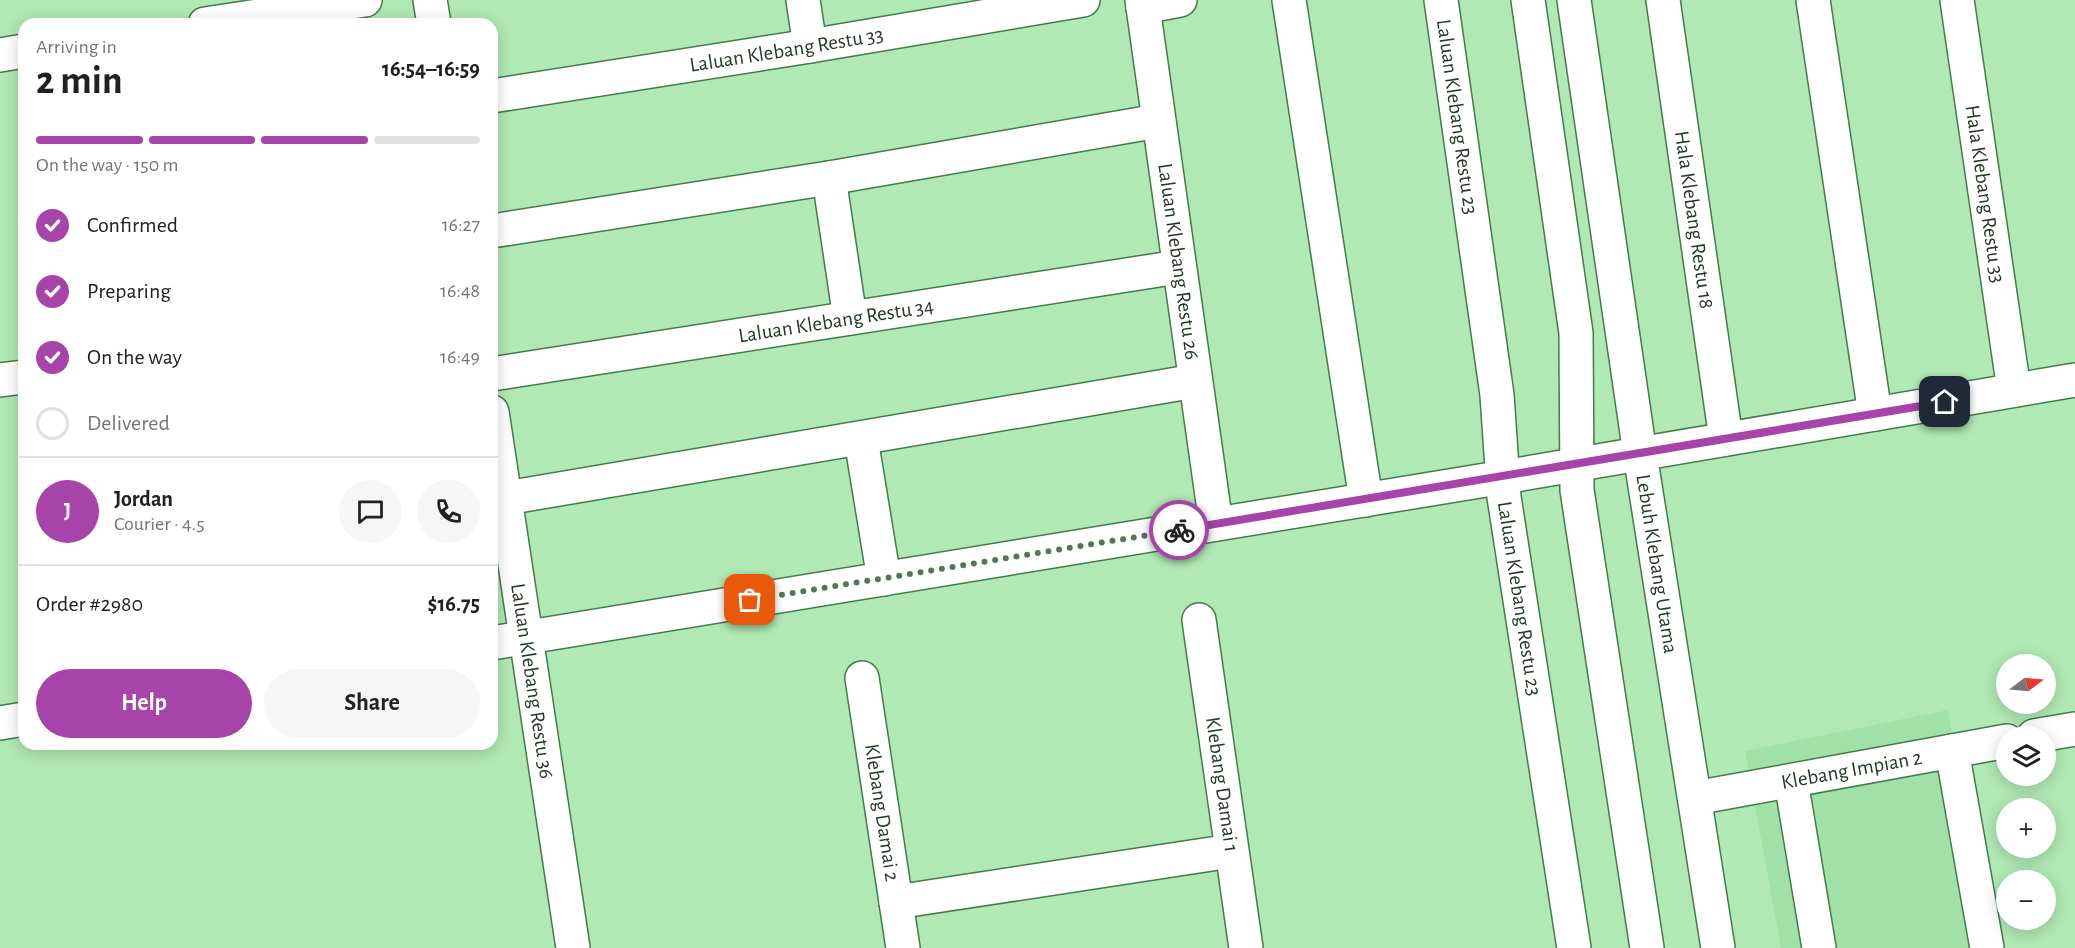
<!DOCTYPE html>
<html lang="en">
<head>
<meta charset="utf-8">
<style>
  body { margin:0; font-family:"Alegreya Sans",sans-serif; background:#f6f6f6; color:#202124; height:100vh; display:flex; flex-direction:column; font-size:22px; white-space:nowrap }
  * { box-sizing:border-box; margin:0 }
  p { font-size:20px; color:#757577 }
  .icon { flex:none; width:33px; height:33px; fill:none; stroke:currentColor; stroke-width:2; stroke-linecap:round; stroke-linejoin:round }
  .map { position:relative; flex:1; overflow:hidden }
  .panel { position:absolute; left:18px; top:18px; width:480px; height:732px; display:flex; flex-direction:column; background:#fff; border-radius:18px; box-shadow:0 3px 15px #0003 }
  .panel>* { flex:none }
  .needle { width:39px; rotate:74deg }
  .tools { position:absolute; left:1996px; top:654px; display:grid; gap:12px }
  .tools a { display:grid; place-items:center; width:60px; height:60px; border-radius:50%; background:#fff; box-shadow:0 3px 15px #0003; font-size:30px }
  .pin { position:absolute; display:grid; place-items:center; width:51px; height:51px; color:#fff; margin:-26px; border-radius:12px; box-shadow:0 3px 9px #0006 }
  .courier { position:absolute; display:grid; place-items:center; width:60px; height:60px; margin:-30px; border:4px solid #a744a9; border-radius:50%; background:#fff; color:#222; box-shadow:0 2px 8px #0007 }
  .headline em { font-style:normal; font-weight:700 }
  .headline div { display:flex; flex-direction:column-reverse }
  .headline { display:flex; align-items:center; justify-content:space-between; height:102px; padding:0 18px }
  h1 { font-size:39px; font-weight:700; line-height:45px }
  .bar { display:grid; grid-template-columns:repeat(4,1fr); gap:9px 6px; align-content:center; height:72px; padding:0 18px }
  .bar i { height:8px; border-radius:4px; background:#e0e0e0 }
  .bar .on { background:#a744a9 }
  .bar p { grid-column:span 4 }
  .line { display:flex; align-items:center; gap:15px; padding:0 18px; border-top:2px solid #e0e0e0 }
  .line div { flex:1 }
  .round { display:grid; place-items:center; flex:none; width:63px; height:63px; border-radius:32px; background:#f6f6f6 }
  ol { padding:0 18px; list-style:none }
  li { display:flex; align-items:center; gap:18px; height:66px }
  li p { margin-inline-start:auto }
  li .icon { padding:6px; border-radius:50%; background:#a744a9; color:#fff; stroke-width:4 }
  li:last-child { color:#757577 }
  li i { width:33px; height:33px; border:3px solid #e0e0e0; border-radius:50% }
  .cta { display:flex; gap:12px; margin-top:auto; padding:12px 18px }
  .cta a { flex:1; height:69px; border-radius:36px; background:#a744a9; color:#fff; font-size:24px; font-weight:700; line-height:69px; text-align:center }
  .cta a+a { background:#f6f6f6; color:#202124 }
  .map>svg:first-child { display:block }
  .built { fill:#a1e1a7 }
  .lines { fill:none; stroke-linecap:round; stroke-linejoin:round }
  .minor-casing { stroke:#457a4b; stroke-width:36 }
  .minor { stroke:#fff; stroke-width:33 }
  .done { stroke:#547757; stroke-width:6; stroke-dasharray:0 10.8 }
  .route { stroke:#a744a9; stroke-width:8 }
  .labels { text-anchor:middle; stroke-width:6; stroke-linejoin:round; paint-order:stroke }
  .street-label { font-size:21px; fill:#233a25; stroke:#bdf7c1 }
</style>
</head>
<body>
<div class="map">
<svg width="2075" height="948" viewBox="0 0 2075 948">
  <rect width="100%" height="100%" fill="#b0e9b4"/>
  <polygon class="built" points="1948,710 1990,948 1781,948 1745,751"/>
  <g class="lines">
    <defs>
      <g id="minor">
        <polyline points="430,0 434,24"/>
        <polyline points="803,0 810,46"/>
        <path id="s1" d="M1142,0L1216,524"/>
        <polyline points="1289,0 1366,500"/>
        <path id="s2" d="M1441,0L1497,395L1504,497L1574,948"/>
        <polyline points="1528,0 1576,333 1577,490 1647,948"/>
        <path id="s3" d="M1574,0L1640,454L1718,948"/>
        <path id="s4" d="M1663,0L1726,439"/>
        <polyline points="1813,0 1875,414"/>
        <path id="s5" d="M1957,0L2014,390"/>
        <polyline points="1143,7 1180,0"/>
        <polyline points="205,24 365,0"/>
        <polyline points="0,55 24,51"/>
        <path id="s6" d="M492,96L810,46L1083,0"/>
        <polyline points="829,178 850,318"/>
        <polyline points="492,231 829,178 1158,121"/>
        <path id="s7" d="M492,374L1178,267"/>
        <polyline points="0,380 24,377"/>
        <path id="s8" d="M492,412L573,948"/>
        <polyline points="861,439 884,579"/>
        <polyline points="506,498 1195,381"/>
        <path id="s9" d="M1199,620L1246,948"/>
        <polyline points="492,643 1504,477 2075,380"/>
        <path id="s10" d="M862,678L903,948"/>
        <polyline points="0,723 24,719"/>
        <polyline points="2034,736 2075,729"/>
        <polyline points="1952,751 1987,948"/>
        <polyline points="1791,781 1819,948"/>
        <path id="s11" d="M1695,798L2007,741"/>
        <polyline points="896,902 1231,851"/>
      </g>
    </defs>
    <use href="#minor" class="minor-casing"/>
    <use href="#minor" class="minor"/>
  </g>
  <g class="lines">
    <polyline class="done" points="750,600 1179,530"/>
    <polyline class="route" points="1179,530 1945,402"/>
  </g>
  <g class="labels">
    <g class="street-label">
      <text dy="7" stroke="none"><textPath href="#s6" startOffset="298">Laluan Klebang Restu 33</textPath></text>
      <text dy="7" stroke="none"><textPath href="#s2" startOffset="118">Laluan Klebang Restu 23</textPath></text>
      <text dy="7" stroke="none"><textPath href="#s5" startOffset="196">Hala Klebang Restu 33</textPath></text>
      <text dy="7" stroke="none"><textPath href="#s4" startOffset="222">Hala Klebang Restu 18</textPath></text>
      <text dy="7" stroke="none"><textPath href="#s1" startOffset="264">Laluan Klebang Restu 26</textPath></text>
      <text dy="7" stroke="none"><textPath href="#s7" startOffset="348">Laluan Klebang Restu 34</textPath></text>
      <text dy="7" stroke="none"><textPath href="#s3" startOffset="570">Lebuh Klebang Utama</textPath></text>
      <text dy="7" stroke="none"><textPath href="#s2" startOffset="604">Laluan Klebang Restu 23</textPath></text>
      <text dy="7" stroke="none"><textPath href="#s8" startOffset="272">Laluan Klebang Restu 36</textPath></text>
      <text dy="7" stroke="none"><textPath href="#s11" startOffset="159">Klebang Impian 2</textPath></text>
      <text dy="7" stroke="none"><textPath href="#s9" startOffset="166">Klebang Damai 1</textPath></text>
      <text dy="7" stroke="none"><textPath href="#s10" startOffset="136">Klebang Damai 2</textPath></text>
    </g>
  </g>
</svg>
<div class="tools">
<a><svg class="needle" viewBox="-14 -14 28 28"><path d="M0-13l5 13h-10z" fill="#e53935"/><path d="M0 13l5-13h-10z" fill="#757577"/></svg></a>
<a><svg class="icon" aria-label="layers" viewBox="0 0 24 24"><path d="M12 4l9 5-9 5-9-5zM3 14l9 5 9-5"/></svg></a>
<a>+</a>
<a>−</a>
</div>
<div class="pin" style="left:750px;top:600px;background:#ea580c"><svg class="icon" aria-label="bag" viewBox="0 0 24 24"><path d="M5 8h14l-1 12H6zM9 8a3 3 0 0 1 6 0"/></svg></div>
<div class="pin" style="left:1945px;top:402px;background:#1f2937"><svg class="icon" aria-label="home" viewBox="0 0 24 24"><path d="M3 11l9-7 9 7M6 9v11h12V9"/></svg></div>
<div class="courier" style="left:1179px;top:530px"><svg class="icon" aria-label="bike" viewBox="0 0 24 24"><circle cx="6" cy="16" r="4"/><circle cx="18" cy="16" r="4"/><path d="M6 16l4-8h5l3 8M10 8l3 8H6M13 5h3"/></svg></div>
<section class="panel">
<div class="headline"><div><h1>2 min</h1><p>Arriving in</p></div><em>16:54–16:59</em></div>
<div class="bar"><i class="on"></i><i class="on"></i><i class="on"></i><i></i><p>On the way · 150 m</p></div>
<ol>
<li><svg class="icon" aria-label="check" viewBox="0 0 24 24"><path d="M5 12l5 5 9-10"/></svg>Confirmed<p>16:27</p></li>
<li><svg class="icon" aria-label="check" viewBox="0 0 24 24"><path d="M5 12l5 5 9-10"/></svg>Preparing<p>16:48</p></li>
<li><svg class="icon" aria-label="check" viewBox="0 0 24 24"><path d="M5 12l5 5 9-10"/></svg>On the way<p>16:49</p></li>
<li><i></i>Delivered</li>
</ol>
<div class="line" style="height:108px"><b class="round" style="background:#a744a9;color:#fff">J</b><div><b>Jordan</b><p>Courier · 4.5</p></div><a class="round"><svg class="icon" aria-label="chat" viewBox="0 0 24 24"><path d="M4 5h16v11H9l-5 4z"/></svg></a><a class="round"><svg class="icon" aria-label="phone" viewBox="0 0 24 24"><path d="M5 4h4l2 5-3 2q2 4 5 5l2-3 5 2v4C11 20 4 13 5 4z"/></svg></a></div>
<div class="line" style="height:78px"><div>Order #2980</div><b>$16.75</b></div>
<div class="cta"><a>Help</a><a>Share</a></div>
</section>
</div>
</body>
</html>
